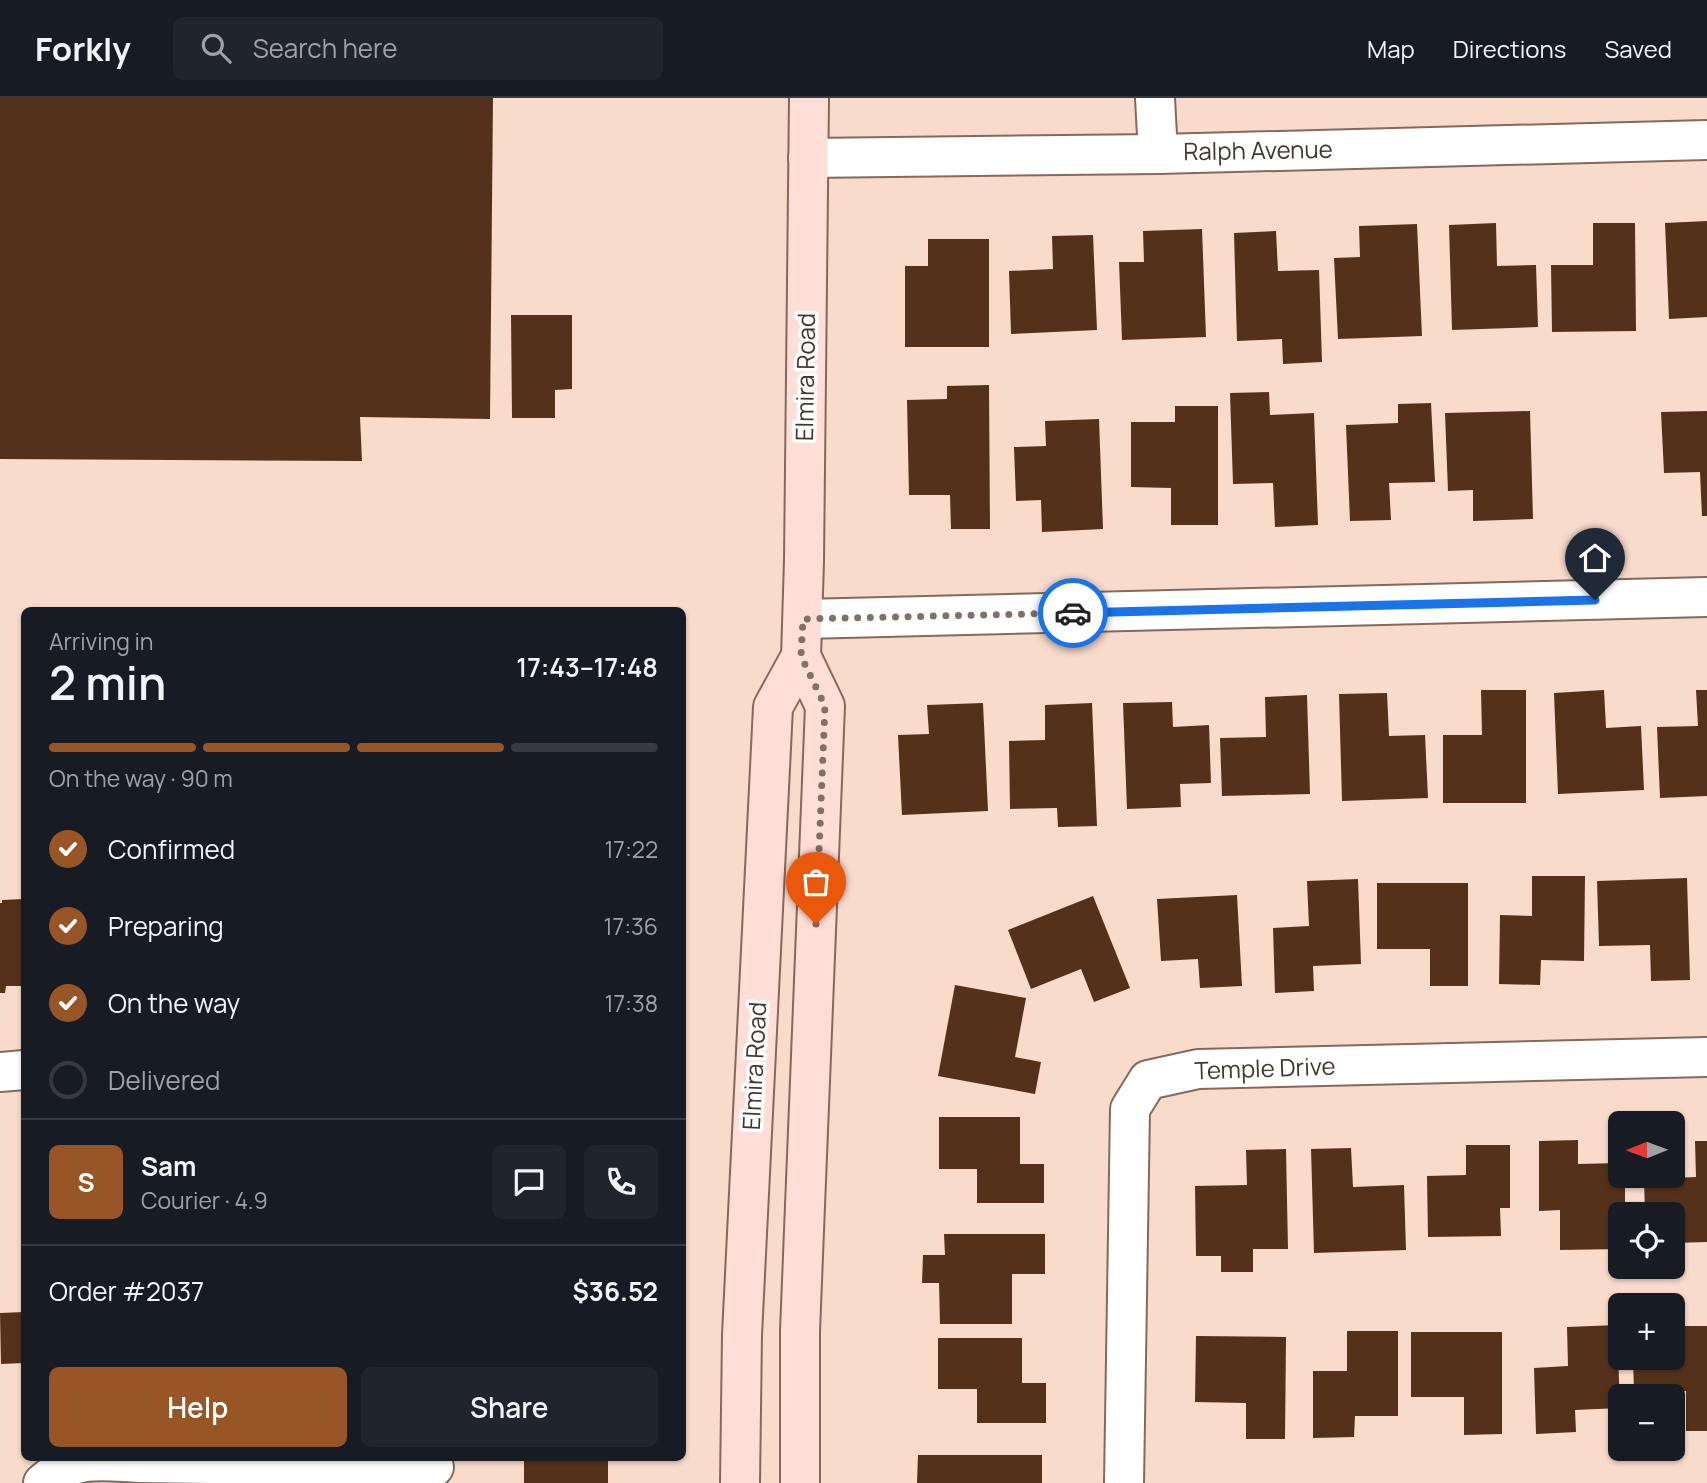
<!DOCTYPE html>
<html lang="en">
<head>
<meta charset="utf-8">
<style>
  body { margin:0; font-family:Manrope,sans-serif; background:#20242c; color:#f1f3f6; height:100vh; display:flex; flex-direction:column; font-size:26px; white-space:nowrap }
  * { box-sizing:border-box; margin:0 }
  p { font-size:23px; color:#9ea1a6 }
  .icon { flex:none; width:38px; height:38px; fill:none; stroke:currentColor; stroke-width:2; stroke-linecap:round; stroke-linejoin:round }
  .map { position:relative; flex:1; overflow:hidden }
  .sheet { position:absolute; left:21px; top:509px; width:665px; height:854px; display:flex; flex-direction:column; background:#171b24; border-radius:10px; box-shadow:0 2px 5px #0004 }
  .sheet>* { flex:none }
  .needle { width:46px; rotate:269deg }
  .fabs { position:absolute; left:1608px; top:1013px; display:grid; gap:14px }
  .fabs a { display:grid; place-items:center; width:77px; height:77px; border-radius:10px; background:#171b24; box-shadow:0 2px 5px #0004; font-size:35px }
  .pin { position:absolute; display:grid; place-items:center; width:60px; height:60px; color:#fff; margin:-72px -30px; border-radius:50% 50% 50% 0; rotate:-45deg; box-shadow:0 0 7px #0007 }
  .pin .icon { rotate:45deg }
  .courier { position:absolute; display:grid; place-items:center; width:70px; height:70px; margin:-35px; border:5px solid #1a73e8; border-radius:50%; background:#fff; color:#222; box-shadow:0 2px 9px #0007 }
  .summary em { font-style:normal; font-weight:600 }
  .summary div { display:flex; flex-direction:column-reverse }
  .summary { display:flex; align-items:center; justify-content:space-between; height:119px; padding:0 28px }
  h1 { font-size:46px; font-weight:600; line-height:52px }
  .bar { display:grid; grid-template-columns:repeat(4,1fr); gap:10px 7px; align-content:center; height:84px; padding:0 28px }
  .bar i { height:9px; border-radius:5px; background:#363941 }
  .bar .active { background:#985525 }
  .bar p { grid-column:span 4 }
  .line { display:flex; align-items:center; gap:18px; padding:0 28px; border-top:2px solid #363941 }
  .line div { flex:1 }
  .round { display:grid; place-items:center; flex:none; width:74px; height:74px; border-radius:10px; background:#20242c }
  ol { padding:0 28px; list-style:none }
  li { display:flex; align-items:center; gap:21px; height:77px }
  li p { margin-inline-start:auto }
  li .icon { padding:7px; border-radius:50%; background:#985525; color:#fff; stroke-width:4 }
  li:last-child { color:#9ea1a6 }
  li i { width:38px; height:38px; border:4px solid #363941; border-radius:50% }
  .action { display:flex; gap:14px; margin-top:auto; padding:14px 28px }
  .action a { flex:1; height:80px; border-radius:10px; background:#985525; color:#fff; font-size:28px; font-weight:600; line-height:80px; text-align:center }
  .action a+a { background:#20242c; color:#f1f3f6 }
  header { display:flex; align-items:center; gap:42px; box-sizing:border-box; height:98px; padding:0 35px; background:#171b24; border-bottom:2px solid #363941 }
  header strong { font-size:33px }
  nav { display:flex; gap:38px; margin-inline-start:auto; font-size:24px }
  .search { width:490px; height:63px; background:#20242c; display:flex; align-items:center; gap:18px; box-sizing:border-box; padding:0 24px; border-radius:10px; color:#9ea1a6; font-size:26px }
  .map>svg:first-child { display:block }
  .building { fill:#55311b }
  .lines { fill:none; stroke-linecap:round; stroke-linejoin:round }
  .street-casing { stroke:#836a5d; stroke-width:42 }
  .secondary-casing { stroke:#836a5d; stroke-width:42 }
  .street { stroke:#fff; stroke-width:38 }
  .secondary { stroke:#feded6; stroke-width:38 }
  .done { stroke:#817066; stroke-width:7; stroke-dasharray:0 12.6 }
  .route { stroke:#1a73e8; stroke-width:9 }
  .labels { text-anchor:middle; stroke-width:7; stroke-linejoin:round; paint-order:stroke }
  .street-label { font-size:24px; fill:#413630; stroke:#fff }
</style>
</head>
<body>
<header>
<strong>Forkly</strong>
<div class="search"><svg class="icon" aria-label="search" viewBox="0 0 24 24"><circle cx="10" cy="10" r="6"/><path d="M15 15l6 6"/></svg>Search here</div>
<nav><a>Map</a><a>Directions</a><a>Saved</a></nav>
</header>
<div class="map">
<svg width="1707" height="1385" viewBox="0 0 1707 1385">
  <rect width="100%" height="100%" fill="#f8dbcb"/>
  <g class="building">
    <polygon points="0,0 493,0 490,321 360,319 362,363 0,361"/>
    <polygon points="1707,123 1707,219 1669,221 1665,125"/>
    <polygon points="1496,125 1497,168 1536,167 1538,229 1452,232 1449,127"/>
    <polygon points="1593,125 1635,125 1636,233 1552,234 1551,167 1593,167"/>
    <polygon points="1417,126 1422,238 1338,241 1334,160 1360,159 1359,128"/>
    <polygon points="1202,131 1206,239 1122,242 1119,164 1144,164 1143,133"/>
    <polygon points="1276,133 1278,173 1319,172 1322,264 1283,266 1282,241 1237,243 1234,135"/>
    <polygon points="1093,137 1097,232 1011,236 1009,173 1053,171 1052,138"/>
    <polygon points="928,141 989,141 989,249 905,249 905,168 928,168"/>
    <polygon points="511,217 572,217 572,291 555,292 555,320 512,320"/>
    <polygon points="989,287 990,431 951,431 950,397 909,397 907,302 947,301 947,288"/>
    <polygon points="1269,294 1270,317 1314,315 1318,427 1275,429 1273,385 1233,386 1230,295"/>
    <polygon points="1431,305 1435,384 1389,385 1391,422 1350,423 1346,327 1398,325 1398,306"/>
    <polygon points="1175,308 1218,308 1218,427 1171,427 1171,390 1131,389 1131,324 1175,324"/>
    <polygon points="1530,313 1533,421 1473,423 1473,392 1448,393 1445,315"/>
    <polygon points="1707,313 1707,418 1702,418 1700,374 1664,375 1661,314"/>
    <polygon points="1099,321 1103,431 1042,434 1041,402 1016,403 1014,349 1046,348 1045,323"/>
    <polygon points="1481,592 1526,592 1526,705 1443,705 1443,637 1482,637"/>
    <polygon points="1604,592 1606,630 1641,628 1644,692 1558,696 1554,595"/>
    <polygon points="1696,592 1707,592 1707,698 1660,700 1657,629 1698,628"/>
    <polygon points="1387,595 1389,638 1425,637 1428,700 1342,703 1339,596"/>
    <polygon points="1307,597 1310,696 1222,698 1220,640 1266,639 1265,599"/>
    <polygon points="1172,604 1173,629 1209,627 1211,685 1180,686 1181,709 1127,711 1123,605"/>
    <polygon points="983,605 988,713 902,717 898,637 929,636 927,607"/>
    <polygon points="1092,605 1097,728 1058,729 1057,710 1010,711 1009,643 1045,642 1045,607"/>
    <polygon points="1532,778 1585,778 1584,863 1541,862 1540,887 1499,886 1500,817 1532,818"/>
    <polygon points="1687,780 1690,882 1651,883 1650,847 1599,848 1597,783"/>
    <polygon points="1358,781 1361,866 1313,868 1314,893 1275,895 1273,830 1309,828 1307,783"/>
    <polygon points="1377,785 1468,785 1468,888 1430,888 1430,851 1377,851"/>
    <polygon points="1237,797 1242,888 1200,890 1198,861 1161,863 1157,801"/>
    <polygon points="1093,798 1130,890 1094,904 1081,871 1031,891 1008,832"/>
    <polygon points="24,801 24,888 6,888 5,895 0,895 0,805 2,805 2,802"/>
    <polygon points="955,887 1026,900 1015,959 1041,964 1035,996 938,978"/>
    <polygon points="939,1019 1020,1019 1020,1066 1044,1066 1044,1105 977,1105 977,1071 939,1071"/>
    <polygon points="1578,1042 1578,1066 1620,1065 1620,1078 1625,1078 1625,1116 1620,1116 1620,1151 1560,1152 1560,1112 1539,1113 1539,1043"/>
    <polygon points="1695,1043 1707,1043 1707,1144 1673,1145 1673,1116 1645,1116 1644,1081 1696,1079"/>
    <polygon points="1466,1047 1510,1047 1510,1110 1500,1110 1501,1138 1428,1139 1427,1078 1466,1077"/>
    <polygon points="1351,1050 1353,1089 1404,1087 1406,1152 1314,1155 1311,1051"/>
    <polygon points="1286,1051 1288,1151 1253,1151 1253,1174 1221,1174 1221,1158 1196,1158 1195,1088 1247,1087 1246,1052"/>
    <polygon points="944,1136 1045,1136 1045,1176 1012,1176 1012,1226 940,1226 939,1185 922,1185 923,1157 945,1157"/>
    <polygon points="24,1214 24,1265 1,1266 0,1215"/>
    <polygon points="1617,1227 1620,1310 1575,1312 1576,1334 1536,1336 1534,1270 1568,1268 1567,1229"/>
    <polygon points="1673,1228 1707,1228 1707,1333 1686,1333 1686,1293 1634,1294 1633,1260 1673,1260"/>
    <polygon points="1347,1233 1398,1233 1398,1318 1355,1318 1354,1339 1313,1340 1313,1273 1347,1273"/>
    <polygon points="1411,1234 1502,1234 1502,1336 1464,1337 1464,1299 1411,1299"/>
    <polygon points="1196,1238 1286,1239 1285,1341 1246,1341 1246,1305 1195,1304"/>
    <polygon points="938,1240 1022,1240 1022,1285 1046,1285 1046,1325 977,1325 977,1291 938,1291"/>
    <polygon points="918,1357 1042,1357 1042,1385 917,1385"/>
    <rect x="524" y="1360" width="84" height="25"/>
  </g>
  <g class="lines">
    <defs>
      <g id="street">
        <polyline points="1155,0 1158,56"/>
        <polyline points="808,60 1158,56 1707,42"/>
        <polyline points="803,521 1707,499"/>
        <polyline points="0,974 24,972"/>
        <path d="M43,1385C75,1357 100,1363 139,1365L434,1369"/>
        <polyline points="1124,1385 1130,1011 1148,982 1198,971 1707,959"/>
      </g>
      <g id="secondary">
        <polyline points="740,1385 742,1237 773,609 801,558 804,463 809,0"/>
        <polyline points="800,1385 800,1233 825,608 801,558"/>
      </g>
    </defs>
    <use href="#street" class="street-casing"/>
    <use href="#secondary" class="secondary-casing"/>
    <use href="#street" class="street"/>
    <use href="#secondary" class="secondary"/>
  </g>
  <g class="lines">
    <polyline class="done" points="816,826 825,608 801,558 803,521 1073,515"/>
    <polyline class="route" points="1073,515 1595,502"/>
  </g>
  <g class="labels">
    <g class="street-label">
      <text transform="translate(1258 53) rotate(-1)" y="8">Ralph Avenue</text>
      <text transform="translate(806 279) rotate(-89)" y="8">Elmira Road</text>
      <text transform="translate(755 968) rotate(-87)" y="8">Elmira Road</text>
      <text transform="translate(1265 971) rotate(-2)" y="8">Temple Drive</text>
    </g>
  </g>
</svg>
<div class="fabs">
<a><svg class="needle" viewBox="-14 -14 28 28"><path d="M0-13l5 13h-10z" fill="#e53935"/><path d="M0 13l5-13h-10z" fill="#9ea1a6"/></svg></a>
<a><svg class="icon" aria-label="locate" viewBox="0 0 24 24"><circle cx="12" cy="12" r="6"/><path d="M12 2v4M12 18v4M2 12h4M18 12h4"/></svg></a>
<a>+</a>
<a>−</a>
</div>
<div class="pin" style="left:816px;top:826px;background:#ea580c"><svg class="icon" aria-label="bag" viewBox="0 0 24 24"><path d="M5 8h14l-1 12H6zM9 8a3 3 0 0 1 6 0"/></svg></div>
<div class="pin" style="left:1595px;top:502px;background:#1f2937"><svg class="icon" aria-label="home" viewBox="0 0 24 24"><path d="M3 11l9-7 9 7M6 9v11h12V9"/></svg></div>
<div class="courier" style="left:1073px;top:515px"><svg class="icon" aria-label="car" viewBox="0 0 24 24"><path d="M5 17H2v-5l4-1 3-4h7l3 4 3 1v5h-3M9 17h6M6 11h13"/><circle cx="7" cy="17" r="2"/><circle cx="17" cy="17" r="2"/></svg></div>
<section class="sheet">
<div class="summary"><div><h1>2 min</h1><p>Arriving in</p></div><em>17:43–17:48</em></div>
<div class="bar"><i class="active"></i><i class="active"></i><i class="active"></i><i></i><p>On the way · 90 m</p></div>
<ol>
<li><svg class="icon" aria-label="check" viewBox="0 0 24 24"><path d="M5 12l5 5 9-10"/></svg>Confirmed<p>17:22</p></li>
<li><svg class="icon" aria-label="check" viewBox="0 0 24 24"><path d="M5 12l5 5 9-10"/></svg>Preparing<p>17:36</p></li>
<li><svg class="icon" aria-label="check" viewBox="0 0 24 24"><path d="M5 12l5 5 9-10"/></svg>On the way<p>17:38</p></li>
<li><i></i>Delivered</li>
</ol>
<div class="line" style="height:126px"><b class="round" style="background:#985525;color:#fff">S</b><div><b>Sam</b><p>Courier · 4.9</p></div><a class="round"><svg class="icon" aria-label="chat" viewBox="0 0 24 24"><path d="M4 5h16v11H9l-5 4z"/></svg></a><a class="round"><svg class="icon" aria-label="phone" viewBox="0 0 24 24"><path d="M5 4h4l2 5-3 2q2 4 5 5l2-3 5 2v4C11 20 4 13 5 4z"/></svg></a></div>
<div class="line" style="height:91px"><div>Order #2037</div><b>$36.52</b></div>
<div class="action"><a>Help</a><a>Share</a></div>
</section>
</div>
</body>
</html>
